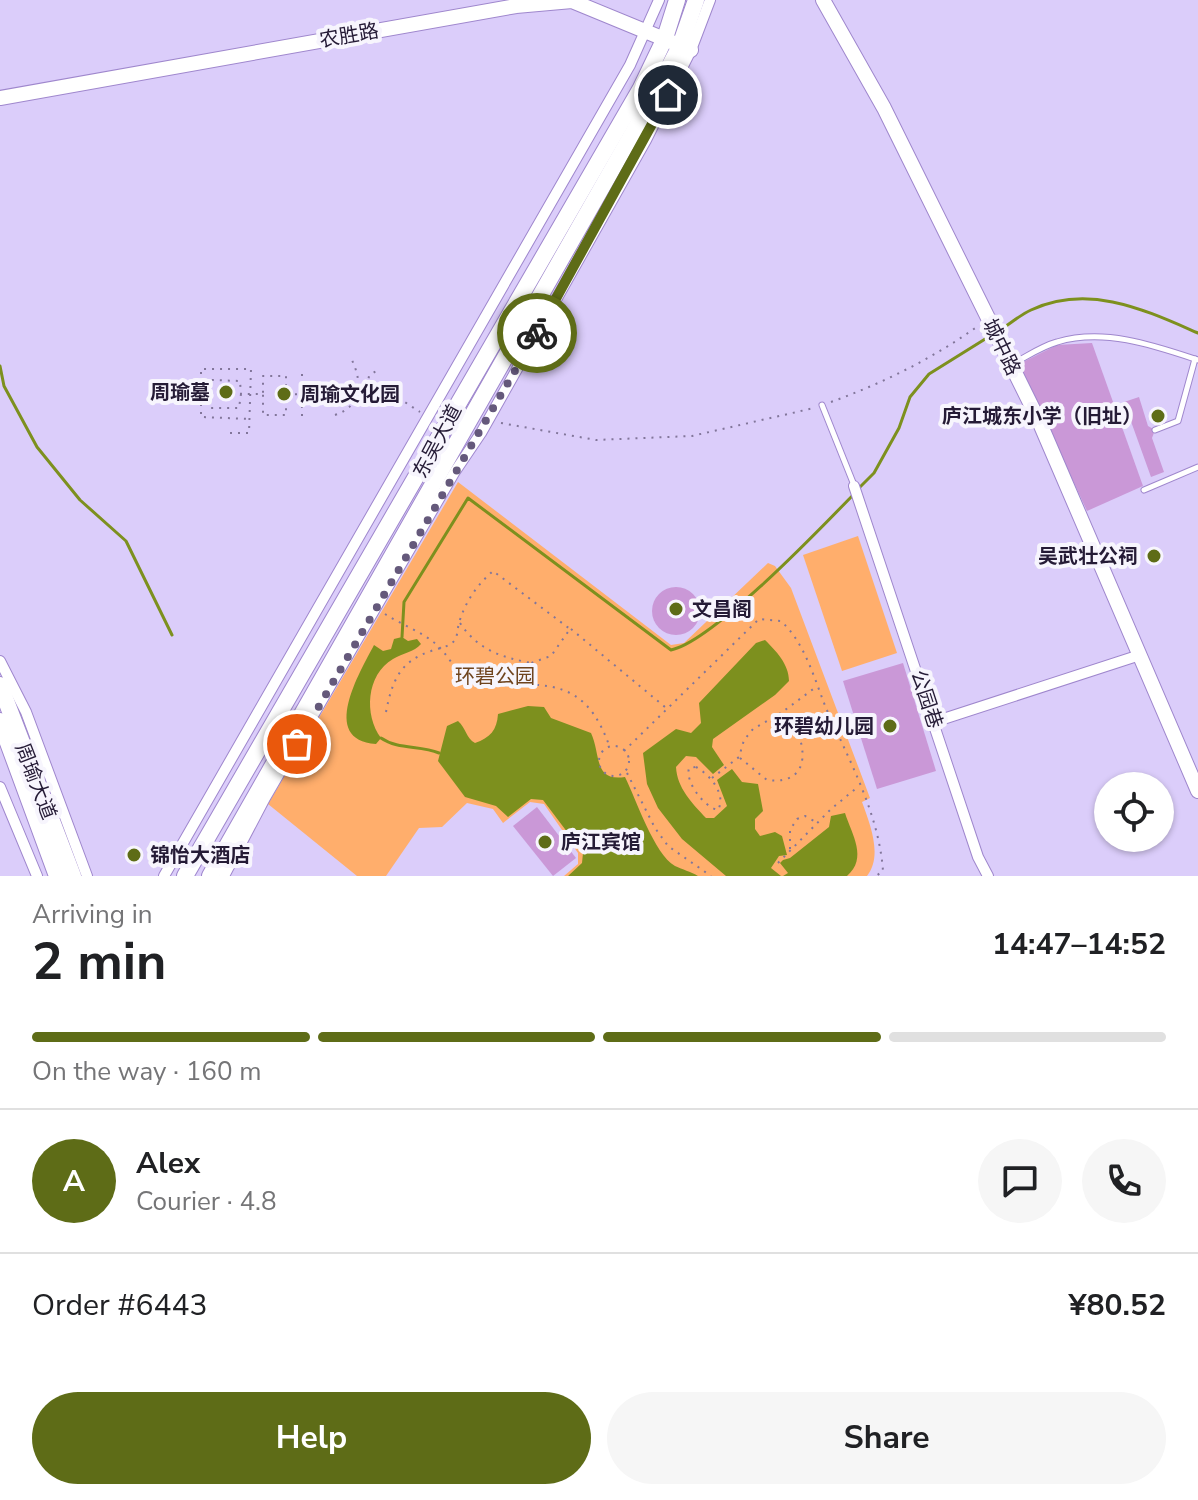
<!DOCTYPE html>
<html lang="en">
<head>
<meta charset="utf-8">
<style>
  body { margin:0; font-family:"Nunito Sans","Noto Sans SC",sans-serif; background:#f6f6f6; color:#202124; height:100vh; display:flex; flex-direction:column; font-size:30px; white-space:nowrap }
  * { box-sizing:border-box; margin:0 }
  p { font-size:26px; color:#757577 }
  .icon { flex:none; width:44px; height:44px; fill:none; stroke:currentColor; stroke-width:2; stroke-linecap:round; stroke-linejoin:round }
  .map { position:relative; height:876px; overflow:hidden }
  .sheet { display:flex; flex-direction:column; background:#fff; flex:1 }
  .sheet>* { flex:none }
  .buttons { position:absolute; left:1094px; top:772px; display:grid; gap:16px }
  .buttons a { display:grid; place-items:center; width:80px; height:80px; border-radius:50%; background:#fff; box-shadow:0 2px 6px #0004; font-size:40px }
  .pin { position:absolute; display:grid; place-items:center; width:68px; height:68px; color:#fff; margin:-34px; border:4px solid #fff; border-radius:50%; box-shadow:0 2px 8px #0007 }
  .courier { position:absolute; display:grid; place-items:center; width:80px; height:80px; margin:-40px; border:6px solid #5e6c17; border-radius:50%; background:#fff; color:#222; box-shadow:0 2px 10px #0007 }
  .overview em { font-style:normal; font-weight:700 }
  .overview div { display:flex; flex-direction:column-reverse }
  .overview { display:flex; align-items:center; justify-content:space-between; height:136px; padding:0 32px }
  h1 { font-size:52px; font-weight:700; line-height:60px }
  .bar { display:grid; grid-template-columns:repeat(4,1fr); gap:12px 8px; align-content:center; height:96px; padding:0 32px }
  .bar i { height:10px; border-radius:6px; background:#e0e0e0 }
  .bar .on { background:#5e6c17 }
  .bar p { grid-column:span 4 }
  .line { display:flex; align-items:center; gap:20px; padding:0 32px; border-top:2px solid #e0e0e0 }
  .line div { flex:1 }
  .round { display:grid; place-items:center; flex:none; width:84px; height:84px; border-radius:42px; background:#f6f6f6 }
  .button { display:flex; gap:16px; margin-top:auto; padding:16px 32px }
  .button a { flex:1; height:92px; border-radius:48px; background:#5e6c17; color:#fff; font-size:32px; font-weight:700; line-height:92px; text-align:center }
  .button a+a { background:#f6f6f6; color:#202124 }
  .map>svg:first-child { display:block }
  .green { fill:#ffae6c }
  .water { fill:#7d901e }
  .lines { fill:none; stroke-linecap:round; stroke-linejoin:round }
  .stream { stroke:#7d901e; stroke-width:3 }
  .building { fill:#ca98d7 }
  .lane-casing { stroke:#9f87cd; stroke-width:7 }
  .street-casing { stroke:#9f87cd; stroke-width:12 }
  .secondary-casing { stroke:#9f87cd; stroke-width:16 }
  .primary-casing { stroke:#9f87cd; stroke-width:18 }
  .path { stroke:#82769a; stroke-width:2; stroke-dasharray:2 6; stroke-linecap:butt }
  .lane { stroke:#fff; stroke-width:5 }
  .street { stroke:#fff; stroke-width:10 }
  .secondary { stroke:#fff; stroke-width:14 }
  .primary { stroke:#fff; stroke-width:16 }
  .done { stroke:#65597b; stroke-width:8; stroke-dasharray:0 14.4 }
  .route { stroke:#5e6c17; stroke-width:10 }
  .poi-dot { fill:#5e6c17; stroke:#f7f5fd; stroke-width:3 }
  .labels { text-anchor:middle; stroke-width:8; stroke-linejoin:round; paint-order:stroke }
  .street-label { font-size:20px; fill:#251b36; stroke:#f7f5fd }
  .poi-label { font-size:20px; font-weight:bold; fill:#251b36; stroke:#f7f5fd; text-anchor:end }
  .park-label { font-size:20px; fill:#6f441e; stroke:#f7f5fd }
</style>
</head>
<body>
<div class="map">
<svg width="1198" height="876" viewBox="0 0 1198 876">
  <rect width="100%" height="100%" fill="#dbcdfa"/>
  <g class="green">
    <path d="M458,482L671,645L684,643L768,563L775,566L791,588L870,798L862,802C870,824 883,856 867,876H564L578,864V853L544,804L530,802L503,823L493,809L467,803L442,827L419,828L386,876H357L268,804Z"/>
    <polygon points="858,536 897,653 842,671 803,555"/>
  </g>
  <g class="water">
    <path d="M402,637L408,641L417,639L421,644C414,652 403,653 393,659C366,675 364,715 381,738L376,744C319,740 360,672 374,645L383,651L391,649L394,639Z"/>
    <path d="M765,640C776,651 789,664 789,681L775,695L713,739L712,747L724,765L713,774L696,757L686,756L676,767C677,788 692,803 706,818H714L727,806L717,780L732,769L742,782L758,784L763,811L755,819V829L760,836L775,832L782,836L787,855L779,856L771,868L781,876H726L682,839L658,808L647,784L643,753L676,729L691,733L701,723L699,703L756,643Z"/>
    <path d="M528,706L544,707L551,718L591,733C601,754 593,782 625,777C636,799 654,854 675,866C683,870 690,871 698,876H568L582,863L583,853L543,800L531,799L508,817L496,806L465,797L438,761L447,726L458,721C466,728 466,738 475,743C490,738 497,730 498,714Z"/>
    <path d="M845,813C852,835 868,858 847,876H783L788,873L780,863L783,860L790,858L829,827L831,816Z"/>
  </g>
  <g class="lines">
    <g class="stream">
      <path d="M1000,330C1010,324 1020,315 1031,310C1089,283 1145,310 1198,333"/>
      <polyline points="0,366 4,386 37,447 80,500 126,541 172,635"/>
      <polyline points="858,489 874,473 899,428 910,397 929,374 990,336"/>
      <path d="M402,637L404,602L468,498L671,650C712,642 820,529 853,495"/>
      <path d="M381,738C398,750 420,745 439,753"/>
    </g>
  </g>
  <g class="building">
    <polygon points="1092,343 1143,486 1087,511 1020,367 1021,363 1057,345"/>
    <polygon points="1139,397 1148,426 1155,430 1152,438 1164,472 1151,477 1124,402"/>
    <circle cx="676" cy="611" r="24"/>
    <polygon points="903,663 936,771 877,789 843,681"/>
    <polygon points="537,807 576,858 553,876 513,826"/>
  </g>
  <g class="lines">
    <defs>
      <g id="lane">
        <path d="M1012,364C1026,357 1042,346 1057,342C1104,328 1153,345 1198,360"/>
        <polyline points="822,405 854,485"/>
        <polyline points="1155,430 1178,421 1195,359"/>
        <polyline points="1144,490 1198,467"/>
      </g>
      <g id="street">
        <polyline points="854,486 978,857 988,876"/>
        <polyline points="0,661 26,712 87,876"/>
        <polyline points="934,722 1140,655"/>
        <polyline points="0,787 37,876"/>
        <polyline points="164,876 630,65 659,0"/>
        <polyline points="224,876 265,798 454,473 481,433 646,140 691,50 710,0"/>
      </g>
      <g id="secondary">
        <polyline points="823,0 884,108 1039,421 1198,791"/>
        <polyline points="0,98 516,6 572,1 691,50"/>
      </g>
      <g id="primary">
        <polyline points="0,685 73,876"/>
        <polyline points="0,721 57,876"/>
        <polyline points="185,876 641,88 665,38 677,0"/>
        <polyline points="210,876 655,94 680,46 696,0"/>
      </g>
    </defs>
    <use href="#lane" class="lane-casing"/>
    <use href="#street" class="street-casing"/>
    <use href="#secondary" class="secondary-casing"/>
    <use href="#primary" class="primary-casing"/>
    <g class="path">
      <polyline points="241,394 239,408 210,408 211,380 240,381 241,394 263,394 263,415 286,415 286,376 263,376 263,394"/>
      <polyline points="287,394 397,397 420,412"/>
      <polyline points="366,394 369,376 376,371"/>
      <path d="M831,402C883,383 932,359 978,326"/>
      <path d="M335,415C362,406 363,382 351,358"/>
      <polyline points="302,416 302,374"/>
      <polyline points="501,423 596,440 692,436 814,408"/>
      <polyline points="230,433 249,433 251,369 201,369 201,417 250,419"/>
      <path d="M385,614C402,625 423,632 438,646C448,655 454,670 467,677C482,686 498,686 515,685C566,682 591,696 609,745"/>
      <path d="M460,623C478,650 501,657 531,663"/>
      <polyline points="571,629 665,707"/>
      <path d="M386,712C392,681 400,661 431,651C439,648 449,647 454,641C458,636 457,630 459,623C465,602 477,585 493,571L570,629L551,656L531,663L534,671L523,684"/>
      <polyline points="802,737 832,722"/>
      <circle cx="614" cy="761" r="15"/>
      <path d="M624,751L759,619L781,621C805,643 814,678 826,708C849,760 879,814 883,871L876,876"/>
      <path d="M740,758L767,780C815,786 807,739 786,712"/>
      <path d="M696,767C709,774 727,794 718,810C704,807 685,782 689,768Z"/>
      <polyline points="627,773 655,828 668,846 711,876"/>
      <polyline points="712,778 739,757 744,740 753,729 781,713 816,687"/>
      <polyline points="790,849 790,830 797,819 805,816 816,822"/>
      <polyline points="778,863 831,809 859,786"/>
    </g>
    <use href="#lane" class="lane"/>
    <use href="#street" class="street"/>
    <use href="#secondary" class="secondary"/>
    <use href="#primary" class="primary"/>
  </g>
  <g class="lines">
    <polyline class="done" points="297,744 537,333"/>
    <polyline class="route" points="537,333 668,95"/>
  </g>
  <g class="poi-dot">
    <circle cx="226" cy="392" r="8"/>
    <circle cx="284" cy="394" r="8"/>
    <circle cx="1158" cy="416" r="8"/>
    <circle cx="1154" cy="556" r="8"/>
    <circle cx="676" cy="609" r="8"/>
    <circle cx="890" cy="726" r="8"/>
    <circle cx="545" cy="842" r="8"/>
    <circle cx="134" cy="855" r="8"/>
  </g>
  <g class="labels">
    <g class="street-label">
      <text transform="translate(349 35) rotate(-10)" y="7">农胜路</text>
      <text transform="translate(1002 347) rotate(64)" y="7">城中路</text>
      <text transform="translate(437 441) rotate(-62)" y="7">东吴大道</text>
      <text transform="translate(927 699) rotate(72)" y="7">公园巷</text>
      <text transform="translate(36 781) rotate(69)" y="7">周瑜大道</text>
    </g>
    <g class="poi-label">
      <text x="210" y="399">周瑜墓</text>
      <text x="300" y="401" text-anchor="start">周瑜文化园</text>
      <text x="1142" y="423">庐江城东小学（旧址）</text>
      <text x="1138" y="563">吴武壮公祠</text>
      <text x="692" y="616" text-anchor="start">文昌阁</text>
      <text x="874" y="733">环碧幼儿园</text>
      <text x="561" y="849" text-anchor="start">庐江宾馆</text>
      <text x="150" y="862" text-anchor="start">锦怡大酒店</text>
    </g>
    <g class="park-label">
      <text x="495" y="683">环碧公园</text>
    </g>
  </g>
</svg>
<div class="buttons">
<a><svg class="icon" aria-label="locate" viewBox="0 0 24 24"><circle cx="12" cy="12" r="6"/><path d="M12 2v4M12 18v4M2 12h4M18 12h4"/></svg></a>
</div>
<div class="pin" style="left:297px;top:744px;background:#ea580c"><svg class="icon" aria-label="bag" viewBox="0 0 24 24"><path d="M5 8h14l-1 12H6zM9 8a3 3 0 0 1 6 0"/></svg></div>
<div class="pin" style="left:668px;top:95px;background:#1f2937"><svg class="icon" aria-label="home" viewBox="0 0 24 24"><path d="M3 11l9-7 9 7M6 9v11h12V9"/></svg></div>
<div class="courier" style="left:537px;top:333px"><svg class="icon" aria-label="bike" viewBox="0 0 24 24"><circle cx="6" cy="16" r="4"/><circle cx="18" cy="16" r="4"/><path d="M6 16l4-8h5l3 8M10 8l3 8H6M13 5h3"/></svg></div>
</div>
<section class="sheet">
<div class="overview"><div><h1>2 min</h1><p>Arriving in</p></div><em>14:47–14:52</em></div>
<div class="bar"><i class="on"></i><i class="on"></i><i class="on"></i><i></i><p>On the way · 160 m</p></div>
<div class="line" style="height:144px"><b class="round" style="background:#5e6c17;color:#fff">A</b><div><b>Alex</b><p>Courier · 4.8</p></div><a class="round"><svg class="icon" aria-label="chat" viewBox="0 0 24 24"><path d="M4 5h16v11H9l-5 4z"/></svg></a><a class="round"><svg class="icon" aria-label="phone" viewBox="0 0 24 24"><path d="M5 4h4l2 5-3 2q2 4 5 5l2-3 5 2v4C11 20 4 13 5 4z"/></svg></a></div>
<div class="line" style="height:104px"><div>Order #6443</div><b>¥80.52</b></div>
<div class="button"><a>Help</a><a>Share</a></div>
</section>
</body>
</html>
